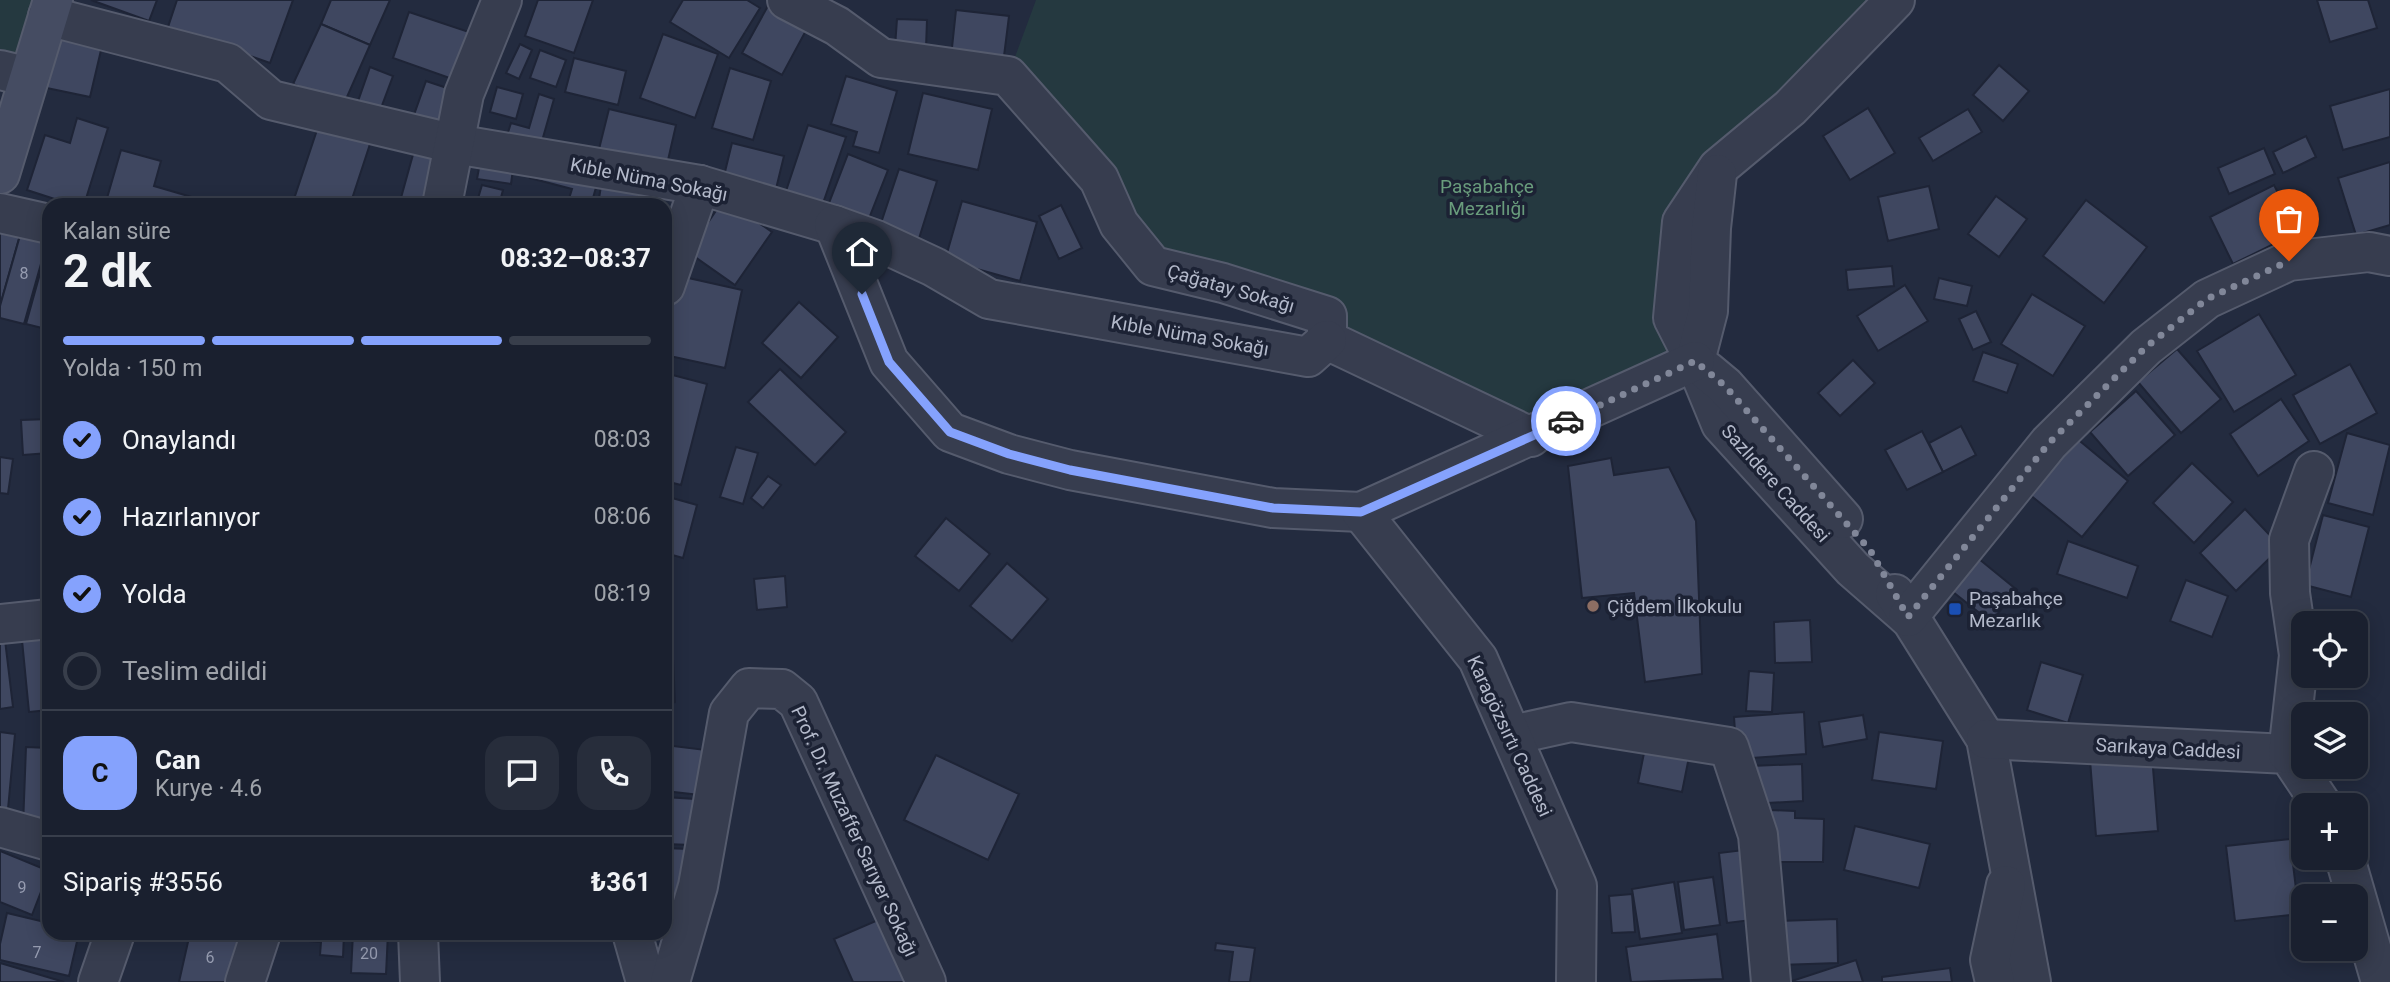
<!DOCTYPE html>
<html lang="tr">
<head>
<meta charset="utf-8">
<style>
  body { margin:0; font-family:Roboto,sans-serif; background:#272d3b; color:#f1f3f6; height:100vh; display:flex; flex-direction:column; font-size:26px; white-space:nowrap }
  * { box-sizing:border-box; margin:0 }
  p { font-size:23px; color:#9fa3aa }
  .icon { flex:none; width:38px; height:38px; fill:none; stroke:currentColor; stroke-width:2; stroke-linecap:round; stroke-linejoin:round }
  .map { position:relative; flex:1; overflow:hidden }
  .drawer { position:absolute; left:42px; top:198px; width:630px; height:742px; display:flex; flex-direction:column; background:#1a202f; border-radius:21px; box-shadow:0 4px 18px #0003,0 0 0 2px #383e4b }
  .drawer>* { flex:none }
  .buttons { position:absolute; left:2291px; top:611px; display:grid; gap:14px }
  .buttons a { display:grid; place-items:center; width:77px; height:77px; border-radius:14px; background:#1a202f; box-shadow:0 4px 18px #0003,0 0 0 2px #383e4b; font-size:35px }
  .pin { position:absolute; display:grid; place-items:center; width:60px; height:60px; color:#fff; margin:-72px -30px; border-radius:50% 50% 50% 0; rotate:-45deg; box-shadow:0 0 7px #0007 }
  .pin .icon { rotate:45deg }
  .courier { position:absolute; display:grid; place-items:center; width:70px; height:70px; margin:-35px; border:5px solid #85a2fd; border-radius:50%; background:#fff; color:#222; box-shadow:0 2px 9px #0007 }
  .overview em { font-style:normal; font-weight:700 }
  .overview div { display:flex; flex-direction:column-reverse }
  .overview { display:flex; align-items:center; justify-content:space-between; height:119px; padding:0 21px }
  h1 { font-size:46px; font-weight:700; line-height:52px }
  .bar { display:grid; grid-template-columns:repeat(4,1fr); gap:10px 7px; align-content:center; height:84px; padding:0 21px }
  .bar i { height:9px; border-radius:5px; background:#383e4b }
  .bar .on { background:#85a2fd }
  .bar p { grid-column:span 4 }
  .line { display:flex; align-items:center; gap:18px; padding:0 21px; border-top:2px solid #383e4b }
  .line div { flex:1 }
  .round { display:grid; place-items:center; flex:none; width:74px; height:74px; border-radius:21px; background:#272d3b }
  ol { padding:0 21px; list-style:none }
  li { display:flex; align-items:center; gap:21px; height:77px }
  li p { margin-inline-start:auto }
  li .icon { padding:7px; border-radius:50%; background:#85a2fd; color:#111; stroke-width:4 }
  li:last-child { color:#9fa3aa }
  li i { width:38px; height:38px; border:4px solid #383e4b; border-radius:50% }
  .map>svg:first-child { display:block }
  .green { fill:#253940 }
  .building { fill:#3f4760; stroke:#1e2436; stroke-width:2 }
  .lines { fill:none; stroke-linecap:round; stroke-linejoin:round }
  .minor-casing { stroke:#555b6d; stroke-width:42 }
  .tertiary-casing { stroke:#555b6d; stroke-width:42 }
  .secondary-casing { stroke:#555b6d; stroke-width:42 }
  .minor { stroke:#373d4f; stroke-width:38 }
  .tertiary { stroke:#373d4f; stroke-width:38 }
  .secondary { stroke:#454c62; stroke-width:38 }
  .done { stroke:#818799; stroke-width:7; stroke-dasharray:0 12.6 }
  .route { stroke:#85a2fd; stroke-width:9 }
  .education-dot { fill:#8d6e63; stroke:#1c2234; stroke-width:2.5 }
  .transit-dot { fill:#1a4fb4; stroke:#1c2234; stroke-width:2.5 }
  .labels { text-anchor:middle; stroke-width:7; stroke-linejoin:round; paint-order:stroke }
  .number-label { font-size:16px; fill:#969cb0 }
  .street-label { font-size:19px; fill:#b3b9ca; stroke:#1c2234 }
  .park-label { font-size:19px; fill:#699c7c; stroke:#1c2234 }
  .poi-label { font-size:19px; fill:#b3b9ca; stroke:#1c2234; text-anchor:start }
</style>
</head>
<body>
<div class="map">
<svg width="2390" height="982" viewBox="0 0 2390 982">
  <rect width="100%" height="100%" fill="#232b3f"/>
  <g class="green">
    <polygon points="0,0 33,0 18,55 0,51"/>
    <polygon points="1036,0 1895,0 1718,168 1695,361 1531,437 1163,255 1008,76"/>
  </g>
  <g class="building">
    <polygon points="91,0 157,0 149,21"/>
    <polygon points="177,0 293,0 270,63 168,27"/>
    <polygon points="331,0 390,0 370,45 321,24"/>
    <polygon points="538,0 593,0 574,53 525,36"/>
    <polygon points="683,0 747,0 760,8 729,58 670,22"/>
    <polygon points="2317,0 2368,0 2377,28 2330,42"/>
    <polygon points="769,4 809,25 782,75 742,53"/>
    <polygon points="956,10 1009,16 1003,64 951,57"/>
    <polygon points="409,12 475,34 458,81 393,58"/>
    <polygon points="897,19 927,20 926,48 895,47"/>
    <polygon points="321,24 370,45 343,106 293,84"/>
    <polygon points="663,34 718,54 695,118 640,98"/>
    <polygon points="54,36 102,46 90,97 42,87"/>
    <polygon points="520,44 532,50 519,79 506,73"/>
    <polygon points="540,50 566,60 556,87 530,78"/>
    <polygon points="574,58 626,71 618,105 565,92"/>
    <polygon points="1999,65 2029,91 2003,121 1973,95"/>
    <polygon points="370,67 393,76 378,116 356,107"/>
    <polygon points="730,68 771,81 753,140 712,128"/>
    <polygon points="846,76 897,91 879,153 853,146 857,132 831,124"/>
    <polygon points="426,81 462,93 447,139 410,126"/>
    <polygon points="497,87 523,94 516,119 490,112"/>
    <polygon points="2390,89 2390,137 2343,150 2330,106"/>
    <polygon points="923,93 992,109 978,170 908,154"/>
    <polygon points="539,94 554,99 538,155 504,145 511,123 529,128"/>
    <polygon points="1868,108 1895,153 1850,180 1823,136"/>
    <polygon points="609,109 676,125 666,169 598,153"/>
    <polygon points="1968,109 1982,132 1933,161 1919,138"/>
    <polygon points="77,118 108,128 84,205 73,205 27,190 45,135 70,143"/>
    <polygon points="319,124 371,141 350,205 292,205"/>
    <polygon points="808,125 846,137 821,209 784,197"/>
    <polygon points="2306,136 2316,157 2283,173 2273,152"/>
    <polygon points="732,143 784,156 774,197 722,184"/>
    <polygon points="2264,148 2275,174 2229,194 2218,168"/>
    <polygon points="121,150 161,161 154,186 219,205 105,205"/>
    <polygon points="414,151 449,160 437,205 399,205"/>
    <polygon points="848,154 888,170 864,231 824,216"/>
    <polygon points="481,157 514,162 511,184 477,179"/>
    <polygon points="536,159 599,177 591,205 567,205 572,189 530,178"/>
    <polygon points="2390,162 2390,225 2356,235 2338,178"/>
    <polygon points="899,169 937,181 916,248 877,235"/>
    <polygon points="603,173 641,178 637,205 598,205"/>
    <polygon points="482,185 503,190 499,205 476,205"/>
    <polygon points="2274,185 2298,232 2233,264 2210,217"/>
    <polygon points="1929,186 1939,229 1888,241 1878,197"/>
    <polygon points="1996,196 2027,219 1999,257 1968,234"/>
    <polygon points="724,199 772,232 735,285 688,252"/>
    <polygon points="2086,200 2147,247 2104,303 2043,256"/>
    <polygon points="962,201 1037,222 1020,281 945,260"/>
    <polygon points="1061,205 1082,248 1059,259 1039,216"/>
    <polygon points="0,229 20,235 0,306"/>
    <polygon points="21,232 48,239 24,324 0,318 0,306"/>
    <polygon points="49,241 49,320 46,329 26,324"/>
    <polygon points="1892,266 1894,286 1848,290 1846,270"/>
    <polygon points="675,275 742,290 725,368 665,355 665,322"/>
    <polygon points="1939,278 1972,286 1967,306 1934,299"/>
    <polygon points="1905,285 1928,321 1878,351 1857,316"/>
    <polygon points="2032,294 2085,326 2053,376 2001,344"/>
    <polygon points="799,302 838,337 801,378 762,343"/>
    <polygon points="1976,311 1991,342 1973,350 1959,319"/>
    <polygon points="2259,314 2296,375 2234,412 2197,351"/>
    <polygon points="2177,349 2221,399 2181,433 2138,382"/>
    <polygon points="1983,352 2018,364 2007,393 1973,381"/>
    <polygon points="1853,360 1875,383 1840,416 1818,393"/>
    <polygon points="2350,364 2377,413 2320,444 2293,395"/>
    <polygon points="780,369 846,432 815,465 748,402"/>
    <polygon points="665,373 707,384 681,485 665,481"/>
    <polygon points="2136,391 2175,435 2128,476 2090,432"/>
    <polygon points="2281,399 2309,441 2258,476 2230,434"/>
    <polygon points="49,419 49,453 23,455 21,420"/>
    <polygon points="1961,426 1976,455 1943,472 1929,443"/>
    <polygon points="1922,431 1943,472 1907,490 1885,450"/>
    <polygon points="2347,433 2390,445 2373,515 2328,503"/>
    <polygon points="2075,437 2128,481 2082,537 2029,494"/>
    <polygon points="736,447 758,453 743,504 720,497"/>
    <polygon points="0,457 13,459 8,494 0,493"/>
    <polygon points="1611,458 1614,475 1669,467 1696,521 1702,674 1645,682 1634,593 1582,598 1568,466"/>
    <polygon points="2192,463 2233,502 2194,543 2153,503"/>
    <polygon points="768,476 781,485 763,508 751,498"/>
    <polygon points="665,496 697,505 683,558 665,553"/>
    <polygon points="2245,509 2281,547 2236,591 2200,553"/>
    <polygon points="2323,515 2369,527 2351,597 2305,585"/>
    <polygon points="946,518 990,554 959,591 915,556"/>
    <polygon points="2068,541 2138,566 2127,598 2057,574"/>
    <polygon points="1979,559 2017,590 1991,622 1953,592"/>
    <polygon points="1007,563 1048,599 1012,641 970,606"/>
    <polygon points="785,576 787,607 757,610 754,579"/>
    <polygon points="2186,580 2228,596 2212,637 2170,621"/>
    <polygon points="1810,620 1812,662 1775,663 1774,622"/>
    <polygon points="49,638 49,710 29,712 22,640"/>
    <polygon points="0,640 5,640 13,707 0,709"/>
    <polygon points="665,660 673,660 675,702 665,703"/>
    <polygon points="2041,662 2083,675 2068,723 2027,710"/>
    <polygon points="1749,671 1774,673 1772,712 1746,711"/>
    <polygon points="1804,712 1806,754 1737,759 1734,717"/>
    <polygon points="1863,715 1867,739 1823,747 1819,722"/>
    <polygon points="0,732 15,734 8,809 0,808"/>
    <polygon points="1879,732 1943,741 1936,789 1872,780"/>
    <polygon points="1646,743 1690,752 1682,792 1638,783"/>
    <polygon points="665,745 706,750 700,795 665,791"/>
    <polygon points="26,747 49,748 49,827 23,826"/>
    <polygon points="936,755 1019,794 988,860 904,820"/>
    <polygon points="2152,755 2158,831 2096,836 2090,760"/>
    <polygon points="1802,764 1803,801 1767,803 1750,766"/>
    <polygon points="665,797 695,799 692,845 665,844"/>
    <polygon points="1771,810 1795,811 1795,818 1824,819 1823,862 1766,862"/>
    <polygon points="1855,826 1930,844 1919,888 1844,870"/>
    <polygon points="2290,839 2299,914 2235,921 2226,846"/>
    <polygon points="665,848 689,849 687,918 665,917"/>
    <polygon points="1752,849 1760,919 1727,923 1719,853"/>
    <polygon points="0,851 49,871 32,915 0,902"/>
    <polygon points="1713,877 1720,925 1684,930 1678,882"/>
    <polygon points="1674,882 1682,933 1640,939 1632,889"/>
    <polygon points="1632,894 1635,932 1612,933 1609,896"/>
    <polygon points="7,913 49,923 49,933 79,933 69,976 0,960 0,944"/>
    <polygon points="1837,919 1838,963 1779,965 1778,921"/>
    <polygon points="878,920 905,982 853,982 834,939"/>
    <polygon points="190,933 241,933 231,982 179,982"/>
    <polygon points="298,933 344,933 343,957 320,955 321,942 298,940"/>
    <polygon points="353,933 388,933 386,974 351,973"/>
    <polygon points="436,933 508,933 509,937 437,941"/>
    <polygon points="529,933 600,933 600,935 529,936"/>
    <polygon points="1717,934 1723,979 1631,982 1626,947"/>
    <polygon points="1216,943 1255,948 1250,982 1229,982 1233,952 1215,950"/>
    <polygon points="1856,960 1863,982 1789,982"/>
    <polygon points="0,963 64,982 0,982"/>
    <polygon points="1950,968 1952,982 1882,982 1882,977"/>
  </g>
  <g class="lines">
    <defs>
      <g id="minor">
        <polyline points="787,0 837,26 881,58 1008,76 1099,179 1119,224 1153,266 1223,283 1327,316 1327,340 1531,437"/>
        <polyline points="1895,0 1790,108 1718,168 1682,222 1673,318 1695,361 1721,424 1853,569 1908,617"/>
        <polyline points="48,16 228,63 271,100 455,144 700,185 834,225 876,240 934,267 989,299 1308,357 1327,340"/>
        <polyline points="0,70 29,77"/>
        <polyline points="442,205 464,94 502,0"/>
        <polyline points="0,213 49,224"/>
        <polyline points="834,225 889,362 950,432 1009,454 1070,470 1273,508 1361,512"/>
        <polyline points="665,286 700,185"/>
        <polyline points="1695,361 1708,311 1711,228 1717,174"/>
        <polyline points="1707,371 1725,386 1843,519"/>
        <polyline points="1895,594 1986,739 2031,982"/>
        <polyline points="1908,617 2049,443 2146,347 2207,299 2289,261 2369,252 2390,256"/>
        <polyline points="0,624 49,619"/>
        <polyline points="1512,735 1571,722 1729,747 1758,835 1771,982"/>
        <polyline points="1986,739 2288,754 2322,805"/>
        <polyline points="2288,754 2299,655 2290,593 2289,540 2314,471"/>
        <polyline points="0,827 49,841"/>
        <polyline points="2345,858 2381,982"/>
        <polyline points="418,933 420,982"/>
        <polyline points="632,933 646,982"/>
        <polyline points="98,982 115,933"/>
        <polyline points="245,982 261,933"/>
        <polyline points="670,982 698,886 729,713 749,688 782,689 798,702 926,982"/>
        <polyline points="1995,982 1990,960 2006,885"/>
      </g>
      <polyline id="tertiary" points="1576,982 1577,886 1478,659 1361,512 1695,361"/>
      <polyline id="secondary" points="0,174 53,0"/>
    </defs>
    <use href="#minor" class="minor-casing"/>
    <use href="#tertiary" class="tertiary-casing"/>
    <use href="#secondary" class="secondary-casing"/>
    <use href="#minor" class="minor"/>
    <use href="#tertiary" class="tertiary"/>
    <use href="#secondary" class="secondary"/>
  </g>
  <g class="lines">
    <polyline class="done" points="1566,421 1695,361 1725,386 1870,550 1908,617 2049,443 2146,347 2207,299 2289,261"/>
    <polyline class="route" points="862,294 889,362 950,432 1009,454 1070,470 1273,508 1361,512 1566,421"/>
  </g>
  <circle class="education-dot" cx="1593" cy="606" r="7"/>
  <rect class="transit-dot" x="1948" y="602" width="14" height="14" rx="3.5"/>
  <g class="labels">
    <g class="number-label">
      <text x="24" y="279">8</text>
      <text x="22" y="893">9</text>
      <text x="37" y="958">7</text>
      <text x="369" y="959">20</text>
      <text x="210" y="963">6</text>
    </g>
    <g class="street-label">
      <text transform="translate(649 179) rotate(11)" y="7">Kıble Nüma Sokağı</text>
      <text transform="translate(1231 288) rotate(16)" y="7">Çağatay Sokağı</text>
      <text transform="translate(1190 335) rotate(10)" y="7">Kıble Nüma Sokağı</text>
      <text transform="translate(1776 483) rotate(48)" y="7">Sazlıdere Caddesi</text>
      <text transform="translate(1510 736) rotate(65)" y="7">Karagözsırtı Caddesi</text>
      <text transform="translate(2168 748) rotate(3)" y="7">Sarıkaya Caddesi</text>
      <text transform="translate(855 831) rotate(65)" y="7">Prof. Dr. Muzaffer Sarıyer Sokağı</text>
    </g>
    <g class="park-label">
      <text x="1487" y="193">Paşabahçe<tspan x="1487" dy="22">Mezarlığı</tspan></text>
    </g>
    <g class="poi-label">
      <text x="1969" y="605">Paşabahçe<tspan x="1969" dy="22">Mezarlık</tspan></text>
      <text x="1607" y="613">Çiğdem İlkokulu</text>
    </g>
  </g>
</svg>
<div class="buttons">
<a><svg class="icon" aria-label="locate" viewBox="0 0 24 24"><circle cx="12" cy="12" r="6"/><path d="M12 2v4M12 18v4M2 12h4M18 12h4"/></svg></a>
<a><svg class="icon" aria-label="layers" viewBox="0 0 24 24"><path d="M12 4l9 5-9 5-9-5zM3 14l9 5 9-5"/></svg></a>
<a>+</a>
<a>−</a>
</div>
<div class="pin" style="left:2289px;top:261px;background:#ea580c"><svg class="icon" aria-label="bag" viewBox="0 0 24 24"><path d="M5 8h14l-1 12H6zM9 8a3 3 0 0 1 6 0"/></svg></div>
<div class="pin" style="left:862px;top:294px;background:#1f2937"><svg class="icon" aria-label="home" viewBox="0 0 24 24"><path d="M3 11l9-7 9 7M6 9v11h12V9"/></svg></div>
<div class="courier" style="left:1566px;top:421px"><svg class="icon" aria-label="car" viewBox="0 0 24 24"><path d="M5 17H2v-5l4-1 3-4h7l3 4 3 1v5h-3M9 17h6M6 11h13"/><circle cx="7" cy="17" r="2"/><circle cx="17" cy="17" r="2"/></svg></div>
<section class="drawer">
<div class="overview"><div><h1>2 dk</h1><p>Kalan süre</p></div><em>08:32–08:37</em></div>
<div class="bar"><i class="on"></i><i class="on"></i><i class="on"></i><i></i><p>Yolda · 150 m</p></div>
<ol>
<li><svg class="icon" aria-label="check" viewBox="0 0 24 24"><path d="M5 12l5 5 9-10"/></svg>Onaylandı<p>08:03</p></li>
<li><svg class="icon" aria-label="check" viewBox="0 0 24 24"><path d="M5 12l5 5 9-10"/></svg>Hazırlanıyor<p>08:06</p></li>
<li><svg class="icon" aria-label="check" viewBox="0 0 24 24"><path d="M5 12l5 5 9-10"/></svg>Yolda<p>08:19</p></li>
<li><i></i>Teslim edildi</li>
</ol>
<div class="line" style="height:126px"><b class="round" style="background:#85a2fd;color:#111">C</b><div><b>Can</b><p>Kurye · 4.6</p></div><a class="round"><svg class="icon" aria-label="chat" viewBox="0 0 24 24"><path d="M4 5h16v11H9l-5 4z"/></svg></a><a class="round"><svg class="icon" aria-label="phone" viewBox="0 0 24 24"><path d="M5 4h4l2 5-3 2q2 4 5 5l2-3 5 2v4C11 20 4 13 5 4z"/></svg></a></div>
<div class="line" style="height:91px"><div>Sipariş #3556</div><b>₺361</b></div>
</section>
</div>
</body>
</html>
